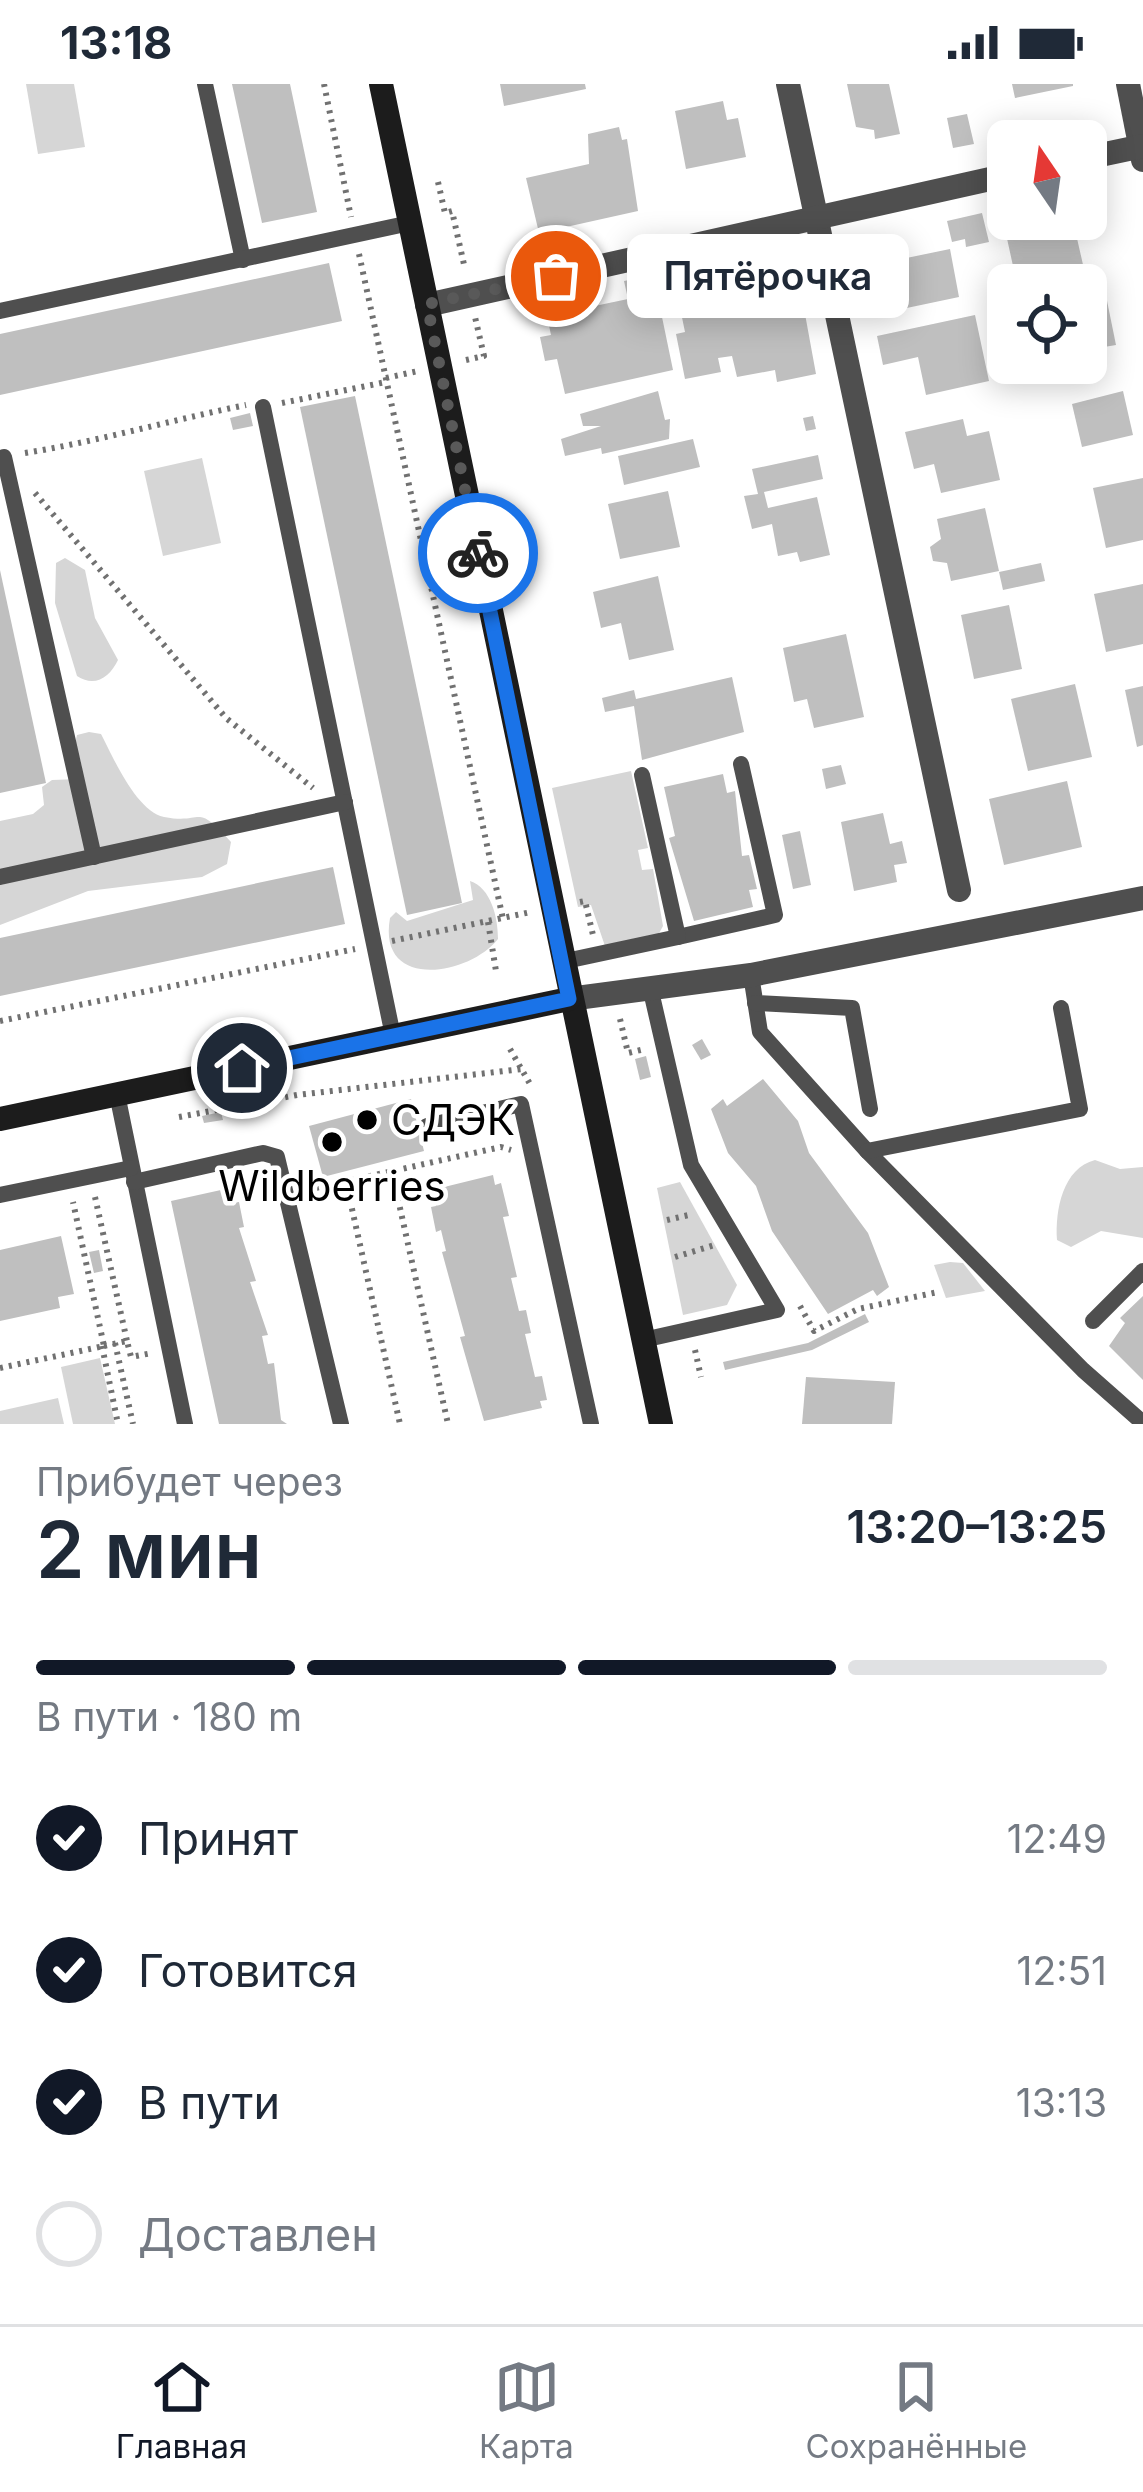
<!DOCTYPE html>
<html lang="ru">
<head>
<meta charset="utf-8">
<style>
  body { margin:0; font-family:Inter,sans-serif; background:#f6f6f7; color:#1f2937; height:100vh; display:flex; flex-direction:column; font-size:45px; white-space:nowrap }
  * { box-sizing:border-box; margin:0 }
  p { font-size:39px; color:#747a83 }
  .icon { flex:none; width:66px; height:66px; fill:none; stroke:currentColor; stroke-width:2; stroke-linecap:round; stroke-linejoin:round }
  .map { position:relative; height:1340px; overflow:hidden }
  .sheet { display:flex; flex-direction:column; background:#fff; flex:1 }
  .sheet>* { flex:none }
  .needle { width:78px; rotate:347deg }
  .fabs { position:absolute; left:987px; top:36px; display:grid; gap:24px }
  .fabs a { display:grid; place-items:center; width:120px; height:120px; border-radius:18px; background:#fff; box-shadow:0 6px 30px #0003; font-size:60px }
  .pin { position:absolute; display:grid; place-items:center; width:102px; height:102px; color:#fff; margin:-51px; border:6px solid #fff; border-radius:50%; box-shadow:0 3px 12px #0007 }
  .courier { position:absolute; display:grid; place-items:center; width:120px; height:120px; margin:-60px; border:9px solid #1a73e8; border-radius:50%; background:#fff; color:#222; box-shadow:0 3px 15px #0007 }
  .bubble { position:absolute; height:84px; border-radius:18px; background:#fff; box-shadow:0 6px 30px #0003; font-size:39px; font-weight:600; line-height:84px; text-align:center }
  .headline em { font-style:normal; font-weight:600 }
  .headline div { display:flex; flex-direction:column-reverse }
  .headline { display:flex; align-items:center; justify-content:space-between; height:204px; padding:0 36px }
  h1 { font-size:78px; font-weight:600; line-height:90px }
  .bar { display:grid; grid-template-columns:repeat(4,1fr); gap:18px 12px; align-content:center; height:144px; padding:0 36px }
  .bar i { height:15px; border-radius:9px; background:#e0e1e3 }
  .bar .current { background:#111827 }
  .bar p { grid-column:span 4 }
  ol { padding:0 36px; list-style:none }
  li { display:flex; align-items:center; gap:36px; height:132px }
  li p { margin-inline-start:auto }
  li .icon { padding:12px; border-radius:50%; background:#111827; color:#fff; stroke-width:4 }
  li:last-child { color:#747a83 }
  li i { width:66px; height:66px; border:6px solid #e0e1e3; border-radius:50% }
  .status { display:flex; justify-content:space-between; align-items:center; height:84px; padding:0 60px; background:#fff; direction:ltr }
  .status svg { height:33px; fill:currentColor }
  .dock { display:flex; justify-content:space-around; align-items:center; height:168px; border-top:3px solid #e0e1e3; background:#fff; font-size:33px; color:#747a83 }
  .dock a { display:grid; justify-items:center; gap:6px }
  .dock .current { color:#111827 }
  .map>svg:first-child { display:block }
  .green { fill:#d6d6d6 }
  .building { fill:#bfbfbf }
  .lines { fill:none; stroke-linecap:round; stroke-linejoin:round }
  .path { stroke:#717171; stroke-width:6; stroke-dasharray:3 6; stroke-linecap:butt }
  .lane { stroke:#4f4f4f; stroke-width:16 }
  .street { stroke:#4f4f4f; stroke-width:24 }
  .secondary { stroke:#1c1c1c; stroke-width:24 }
  .done { stroke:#595959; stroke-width:12; stroke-dasharray:0 21.6 }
  .route { stroke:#1a73e8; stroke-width:15 }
  .poi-dot { fill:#000; stroke:#fff; stroke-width:4.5 }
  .labels { text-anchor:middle; stroke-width:9; stroke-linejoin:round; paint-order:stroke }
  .poi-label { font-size:42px; fill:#000; stroke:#fff; text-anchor:start }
</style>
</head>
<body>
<div class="status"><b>13:18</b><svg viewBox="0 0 49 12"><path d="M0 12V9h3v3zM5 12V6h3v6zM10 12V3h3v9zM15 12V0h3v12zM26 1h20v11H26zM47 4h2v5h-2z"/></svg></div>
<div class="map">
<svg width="1143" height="1340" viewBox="0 0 1143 1340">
  <rect width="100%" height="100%" fill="#fff"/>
  <g class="green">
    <polygon points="26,0 74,0 85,63 38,70"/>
    <polygon points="202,374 221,459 163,472 144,387"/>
    <path d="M65,474L85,486L95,534L118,576C110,593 95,604 77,592L55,519L56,479Z"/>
    <path d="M89,648L101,650C113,673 136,727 164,733C205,741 194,717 231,758L227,780L202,793L88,807L0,841V737L33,730L44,721L42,703L52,696L80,695C87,679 72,666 77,651Z"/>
    <polygon points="631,687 648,764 638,766 642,786 653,785 663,842 657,853 606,865 591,821 578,823 552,704"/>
    <path d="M470,797C491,804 498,833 498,855C469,892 377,907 390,834L396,828L407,837L473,816Z"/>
    <path d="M1095,1076L1120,1085L1143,1083V1154L1101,1147L1071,1163L1057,1156C1055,1126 1063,1084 1095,1076Z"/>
    <polygon points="680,1098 737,1201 727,1221 683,1231 657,1104"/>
    <polygon points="950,1178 963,1179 985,1207 946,1214 934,1181"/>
    <polygon points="100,1274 115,1340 73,1340 61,1283"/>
    <polygon points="58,1314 64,1340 0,1340 0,1327"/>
  </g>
  <g class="building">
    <polygon points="232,0 290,0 317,128 262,139"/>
    <polygon points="500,0 585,0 586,5 504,22"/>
    <polygon points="847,0 889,0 900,50 875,55 874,46 856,43"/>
    <polygon points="1012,0 1073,0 1073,2 1015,14"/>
    <polygon points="723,17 727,36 738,34 746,73 686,85 675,27"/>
    <polygon points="967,30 974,60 953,64 947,34"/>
    <polygon points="619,43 622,56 627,55 638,127 539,149 526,94 589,80 588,50"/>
    <polygon points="982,129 989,158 966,163 965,155 952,158 947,137"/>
    <polygon points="1030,135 1084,135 1087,148 1076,150 1084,185 1017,200 1004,141"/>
    <polygon points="950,165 959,213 902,225 892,177"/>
    <polygon points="794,170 816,290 777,298 775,286 737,293 732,272 718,274 721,288 685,295 676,250 685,248 677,209 723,201 725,212 742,209 737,180"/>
    <polygon points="329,179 342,237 0,311 0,250"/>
    <polygon points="648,192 652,210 657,209 673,286 565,310 557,275 545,277 540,253 551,251 547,232 628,215 624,197"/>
    <polygon points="1105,207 1116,261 1086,266 1086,210"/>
    <polygon points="975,231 989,297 926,311 918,273 883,281 877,252"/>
    <polygon points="658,307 665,336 670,335 669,355 602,370 601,364 565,372 561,355 601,342 583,342 580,330"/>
    <polygon points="1123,307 1133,351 1082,363 1072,320"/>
    <polygon points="355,312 462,819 407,831 300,323"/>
    <polygon points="250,329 253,342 233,346 230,334"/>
    <polygon points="813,332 816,345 806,347 803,334"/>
    <polygon points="963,335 967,352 989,347 1000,396 941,409 934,380 914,385 905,348"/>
    <polygon points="693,355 700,383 624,401 618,372"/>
    <polygon points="818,371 823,395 764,408 768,424 817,413 830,471 800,478 797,468 778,472 772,440 752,445 744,412 758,410 752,385"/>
    <polygon points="1143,394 1143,456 1106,464 1093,404"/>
    <polygon points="668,407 680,463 620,475 608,420"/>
    <polygon points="985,424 999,487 951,497 947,479 933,477 930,463 941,455 937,435"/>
    <polygon points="1041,479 1045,497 1003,506 999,488"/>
    <polygon points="0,486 46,699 0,709"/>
    <polygon points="658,492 674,566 629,576 621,539 601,544 593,508"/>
    <polygon points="1143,500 1143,560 1106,568 1094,510"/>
    <polygon points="1009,521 1022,585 974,595 961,531"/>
    <polygon points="846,550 864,633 814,644 807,615 794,618 783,564"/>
    <polygon points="732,593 744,648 642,676 634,622 605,628 602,614 634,606 636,615"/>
    <polygon points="1075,600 1092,673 1028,687 1011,615"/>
    <polygon points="1143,602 1143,661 1137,663 1125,606"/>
    <polygon points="841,681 846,700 826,705 822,685"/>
    <polygon points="723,690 727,709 735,707 742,772 749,771 757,805 749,806 753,823 694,837 669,754 675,752 664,703"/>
    <polygon points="1067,697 1082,763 1004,781 989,715"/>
    <polygon points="883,729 890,760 902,757 907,779 894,781 897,798 854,807 841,738"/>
    <polygon points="800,747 811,801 793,805 782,751"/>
    <polygon points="333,783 345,840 0,912 0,854"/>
    <polygon points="702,955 711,971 701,976 692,961"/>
    <polygon points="646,972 651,993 640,996 635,975"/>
    <polygon points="763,995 798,1037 809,1069 868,1149 889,1203 877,1212 873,1206 828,1230 772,1147 756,1102 728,1069 711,1025 723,1015 727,1022"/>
    <polygon points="411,1015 424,1067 323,1093 309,1042"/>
    <polygon points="221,1028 223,1036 204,1039 202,1032"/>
    <polygon points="493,1091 495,1101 501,1099 509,1132 503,1133 517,1193 511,1194 519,1227 526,1226 531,1249 525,1250 535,1293 542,1292 547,1316 540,1317 542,1324 484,1337 460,1253 465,1252 442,1168 446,1167 441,1146 436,1148 431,1123 436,1122 432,1106"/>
    <polygon points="230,1104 233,1119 239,1118 244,1143 239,1144 256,1197 250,1198 268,1251 262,1252 268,1280 274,1279 281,1336 287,1340 219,1340 171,1117"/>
    <polygon points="61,1152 74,1210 58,1213 60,1224 0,1237 0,1166"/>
    <polygon points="99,1166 103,1187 94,1189 89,1168"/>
    <polygon points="1143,1212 1143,1296 1109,1262 1125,1239 1120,1234"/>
    <polygon points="865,1230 869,1238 812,1266 725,1286 723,1278 808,1259"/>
    <polygon points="806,1293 895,1298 892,1340 802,1340"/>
  </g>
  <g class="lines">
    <g class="path">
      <polyline points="324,0 351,133"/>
      <polyline points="438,98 445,129 452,127 465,185"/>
      <polyline points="359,170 503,835"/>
      <polyline points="466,276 484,272 475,233"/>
      <polyline points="386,294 418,287"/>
      <polyline points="282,319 386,298"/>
      <path d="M25,369C100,357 171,336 246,321"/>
      <polyline points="35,409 226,634 313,704"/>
      <polyline points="580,818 585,817 593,851"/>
      <polyline points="488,838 496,887"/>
      <polyline points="392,857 531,828"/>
      <polyline points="620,935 628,969 645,965"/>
      <polyline points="0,937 355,865"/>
      <polyline points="510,965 530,1000"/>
      <polyline points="179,1033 297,1011 522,985"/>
      <polyline points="392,1088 448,1340"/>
      <polyline points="346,1098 400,1340"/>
      <polyline points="307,1106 501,1063 511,1066"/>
      <polyline points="95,1113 127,1257"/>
      <polyline points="667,1136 693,1130"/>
      <polyline points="675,1173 718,1160"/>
      <polyline points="800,1222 814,1247 858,1225 938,1208"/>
      <polyline points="115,1259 133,1340"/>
      <polyline points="102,1262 118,1340"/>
      <polyline points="104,1262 127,1257 131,1273 152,1269"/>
      <polyline points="695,1266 701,1293"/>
      <polyline points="0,1284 104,1262 73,1118"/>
    </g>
    <g class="lane">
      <polyline points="205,0 243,176"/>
      <polyline points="0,227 410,139"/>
      <polyline points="263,323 393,952"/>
      <polyline points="4,373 94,773"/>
      <polyline points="0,793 345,718"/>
      <polyline points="678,853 775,831 741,680"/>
      <polyline points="561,878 678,853 642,691"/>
      <polyline points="751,891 760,948 867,1067 1083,1286 1143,1339"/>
      <polyline points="755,919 852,924 870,1025"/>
      <polyline points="117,1010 185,1340"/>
      <polyline points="427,1042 521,1020 591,1340"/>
      <polyline points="867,1067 1080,1025 1061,924"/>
      <polyline points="134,1098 263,1069 277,1073 341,1340"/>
      <polyline points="0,1111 131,1084"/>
      <polyline points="1093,1237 1143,1187"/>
      <polyline points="643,1256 777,1226 691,1081 650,903"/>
    </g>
    <g class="street">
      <polyline points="788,0 959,806"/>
      <polyline points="1128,0 1143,76"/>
      <polyline points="1086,74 1143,62"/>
      <polyline points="427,221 1008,91"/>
      <polyline points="569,915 751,891 1143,814"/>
    </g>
    <g class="secondary">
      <polyline points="381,0 661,1340"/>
      <polyline points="0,1035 569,915"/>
    </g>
  </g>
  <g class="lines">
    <polyline class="done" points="478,469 427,220 556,192"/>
    <polyline class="route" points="242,984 569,915 478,469"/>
  </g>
  <g class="poi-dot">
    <circle cx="367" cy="1036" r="12"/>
    <circle cx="332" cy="1058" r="12"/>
  </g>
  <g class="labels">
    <g class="poi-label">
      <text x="391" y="1051">СДЭК</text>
      <text x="332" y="1117" text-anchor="middle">Wildberries</text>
    </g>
  </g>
</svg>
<div class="fabs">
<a><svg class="needle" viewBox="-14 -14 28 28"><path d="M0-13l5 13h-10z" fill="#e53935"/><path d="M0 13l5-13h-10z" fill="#747a83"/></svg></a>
<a><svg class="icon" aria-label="locate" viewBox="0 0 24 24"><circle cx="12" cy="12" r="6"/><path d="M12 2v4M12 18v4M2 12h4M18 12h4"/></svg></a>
</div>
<div class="pin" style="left:556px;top:192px;background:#ea580c"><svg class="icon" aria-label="bag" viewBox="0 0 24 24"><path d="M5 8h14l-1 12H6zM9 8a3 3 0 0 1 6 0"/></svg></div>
<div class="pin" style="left:242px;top:984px;background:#1f2937"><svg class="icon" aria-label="home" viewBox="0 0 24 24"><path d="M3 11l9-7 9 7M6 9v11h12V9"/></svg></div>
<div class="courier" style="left:478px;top:469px"><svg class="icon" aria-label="bike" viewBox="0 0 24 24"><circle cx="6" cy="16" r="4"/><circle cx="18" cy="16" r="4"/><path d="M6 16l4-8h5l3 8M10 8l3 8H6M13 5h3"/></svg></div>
<div class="bubble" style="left:627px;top:150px;width:282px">Пятёрочка</div>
</div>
<section class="sheet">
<div class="headline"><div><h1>2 мин</h1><p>Прибудет через</p></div><em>13:20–13:25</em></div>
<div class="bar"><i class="current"></i><i class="current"></i><i class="current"></i><i></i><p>В пути · 180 m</p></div>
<ol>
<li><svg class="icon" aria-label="check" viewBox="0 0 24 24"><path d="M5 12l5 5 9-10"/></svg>Принят<p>12:49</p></li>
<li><svg class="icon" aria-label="check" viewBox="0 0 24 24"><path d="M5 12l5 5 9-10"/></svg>Готовится<p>12:51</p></li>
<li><svg class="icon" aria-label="check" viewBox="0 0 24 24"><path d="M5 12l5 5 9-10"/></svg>В пути<p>13:13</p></li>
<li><i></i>Доставлен</li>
</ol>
</section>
<nav class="dock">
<a class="current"><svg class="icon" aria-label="home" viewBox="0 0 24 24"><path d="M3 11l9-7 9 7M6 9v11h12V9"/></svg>Главная</a>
<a><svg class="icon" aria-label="map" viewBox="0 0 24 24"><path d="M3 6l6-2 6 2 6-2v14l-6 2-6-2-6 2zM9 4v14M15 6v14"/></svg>Карта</a>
<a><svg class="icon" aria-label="saved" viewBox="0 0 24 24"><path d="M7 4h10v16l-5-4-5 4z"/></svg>Сохранённые</a>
</nav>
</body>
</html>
